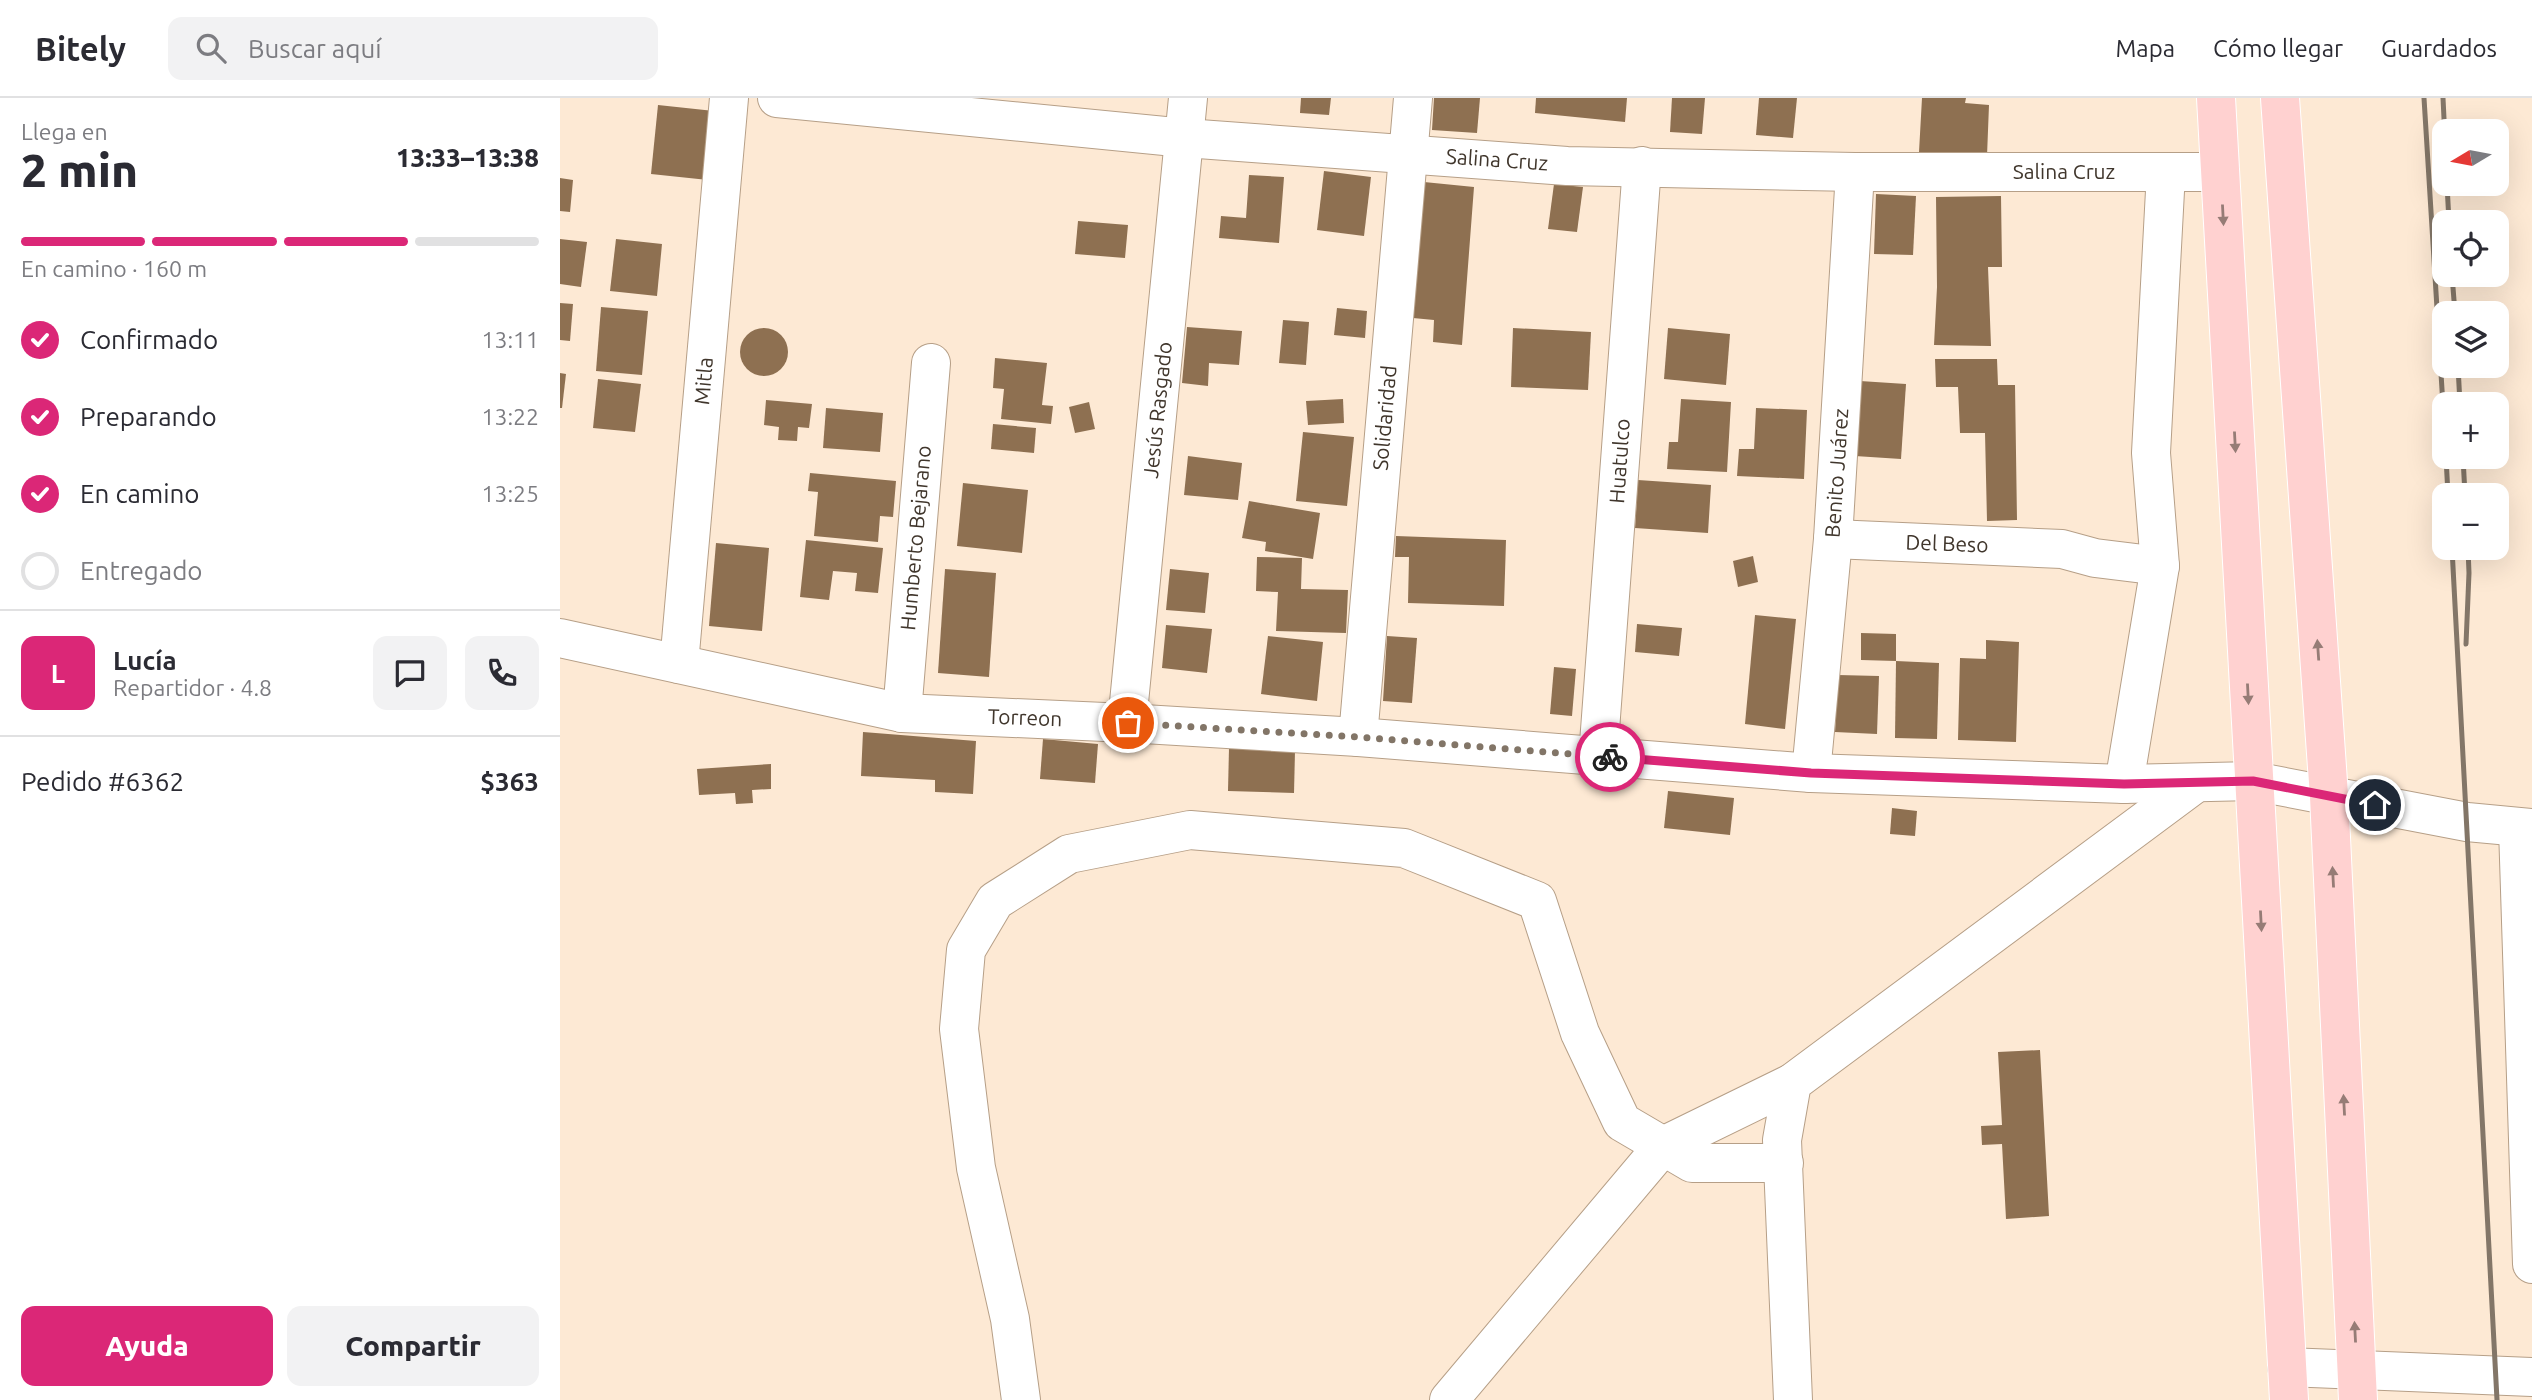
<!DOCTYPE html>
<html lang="es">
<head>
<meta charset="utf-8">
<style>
  body { margin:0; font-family:Ubuntu,sans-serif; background:#f2f2f3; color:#2b2b33; height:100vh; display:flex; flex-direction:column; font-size:26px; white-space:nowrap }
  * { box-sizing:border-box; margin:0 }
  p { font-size:23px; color:#7c7c81 }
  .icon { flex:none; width:38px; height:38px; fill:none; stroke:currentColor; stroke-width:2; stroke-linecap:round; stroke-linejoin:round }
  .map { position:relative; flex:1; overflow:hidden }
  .sheet { display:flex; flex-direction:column; background:#fff; width:560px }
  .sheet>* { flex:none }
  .needle { width:46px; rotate:260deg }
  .fabs { position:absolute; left:1872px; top:21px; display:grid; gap:14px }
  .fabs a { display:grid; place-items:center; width:77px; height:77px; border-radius:14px; background:#fff; box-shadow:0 7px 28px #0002; font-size:35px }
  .pin { position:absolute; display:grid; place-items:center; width:60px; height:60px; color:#fff; margin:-30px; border:4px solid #fff; border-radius:50%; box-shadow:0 2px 7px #0007 }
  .courier { position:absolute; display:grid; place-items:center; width:70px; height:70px; margin:-35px; border:5px solid #db2777; border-radius:50%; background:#fff; color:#222; box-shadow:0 2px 9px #0007 }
  .head em { font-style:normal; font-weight:800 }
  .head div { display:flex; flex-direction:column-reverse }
  .head { display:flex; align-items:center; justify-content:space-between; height:119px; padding:0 21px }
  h1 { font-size:46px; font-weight:800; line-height:52px }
  .bar { display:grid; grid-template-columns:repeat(4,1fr); gap:10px 7px; align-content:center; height:84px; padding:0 21px }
  .bar i { height:9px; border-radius:5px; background:#e1e1e2 }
  .bar .on { background:#db2777 }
  .bar p { grid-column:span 4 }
  .line { display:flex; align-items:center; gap:18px; padding:0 21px; border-top:2px solid #e1e1e2 }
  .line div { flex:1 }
  .round { display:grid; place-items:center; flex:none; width:74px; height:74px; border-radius:14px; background:#f2f2f3 }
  ol { padding:0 21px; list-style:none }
  li { display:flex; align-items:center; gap:21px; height:77px }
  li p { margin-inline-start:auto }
  li .icon { padding:7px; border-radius:50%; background:#db2777; color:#fff; stroke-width:4 }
  li:last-child { color:#7c7c81 }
  li i { width:38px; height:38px; border:4px solid #e1e1e2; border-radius:50% }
  .action { display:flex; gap:14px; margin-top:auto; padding:14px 21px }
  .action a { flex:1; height:80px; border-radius:14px; background:#db2777; color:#fff; font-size:28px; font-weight:800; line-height:80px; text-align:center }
  .action a+a { background:#f2f2f3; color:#2b2b33 }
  header { display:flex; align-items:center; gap:42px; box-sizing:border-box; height:98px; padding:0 35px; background:#fff; border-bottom:2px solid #e1e1e2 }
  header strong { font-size:33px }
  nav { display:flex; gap:38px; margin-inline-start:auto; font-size:24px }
  .search { width:490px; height:63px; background:#f2f2f3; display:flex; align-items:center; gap:18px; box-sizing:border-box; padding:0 24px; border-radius:14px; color:#7c7c81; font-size:26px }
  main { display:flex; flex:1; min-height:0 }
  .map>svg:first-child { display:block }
  .building { fill:#8e7051 }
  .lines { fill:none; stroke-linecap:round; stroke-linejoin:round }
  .minor-casing { stroke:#b69f87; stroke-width:40 }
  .major-casing { stroke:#fff; stroke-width:40 }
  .minor { stroke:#fff; stroke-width:38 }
  .major { stroke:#ffd1d0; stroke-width:38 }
  .rail { stroke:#837668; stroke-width:5 }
  .oneway { fill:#967c76 }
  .done { stroke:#827567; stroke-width:7; stroke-dasharray:0 12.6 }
  .route { stroke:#db2777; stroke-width:9 }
  .labels { text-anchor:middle; stroke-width:7; stroke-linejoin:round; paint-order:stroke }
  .street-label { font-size:21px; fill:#40362c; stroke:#fff }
</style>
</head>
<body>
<header>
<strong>Bitely</strong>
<div class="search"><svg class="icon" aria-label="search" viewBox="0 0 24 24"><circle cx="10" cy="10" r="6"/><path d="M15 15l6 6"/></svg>Buscar aquí</div>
<nav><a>Mapa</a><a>Cómo llegar</a><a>Guardados</a></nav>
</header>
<main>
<section class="sheet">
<div class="head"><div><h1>2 min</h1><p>Llega en</p></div><em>13:33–13:38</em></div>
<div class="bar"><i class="on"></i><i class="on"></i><i class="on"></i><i></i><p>En camino · 160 m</p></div>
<ol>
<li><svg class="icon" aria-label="check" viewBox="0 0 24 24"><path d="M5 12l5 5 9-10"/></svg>Confirmado<p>13:11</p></li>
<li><svg class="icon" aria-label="check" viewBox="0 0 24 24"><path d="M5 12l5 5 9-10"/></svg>Preparando<p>13:22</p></li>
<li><svg class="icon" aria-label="check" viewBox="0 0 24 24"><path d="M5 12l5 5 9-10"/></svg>En camino<p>13:25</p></li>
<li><i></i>Entregado</li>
</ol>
<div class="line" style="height:126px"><b class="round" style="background:#db2777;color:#fff">L</b><div><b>Lucía</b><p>Repartidor · 4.8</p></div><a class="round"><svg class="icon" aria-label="chat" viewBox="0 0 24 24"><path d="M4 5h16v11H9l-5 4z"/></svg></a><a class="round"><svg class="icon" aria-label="phone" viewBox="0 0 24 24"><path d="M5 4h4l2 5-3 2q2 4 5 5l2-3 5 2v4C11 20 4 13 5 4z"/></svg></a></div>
<div class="line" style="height:91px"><div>Pedido #6362</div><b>$363</b></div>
<div class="action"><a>Ayuda</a><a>Compartir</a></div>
</section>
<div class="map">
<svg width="1972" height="1302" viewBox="0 0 1972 1302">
  <rect width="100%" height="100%" fill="#fde9d4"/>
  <g class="building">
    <polygon points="741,0 771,0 769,17 740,15"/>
    <polygon points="874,0 920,0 917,35 872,32"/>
    <polygon points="976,0 1067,0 1065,24 975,15"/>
    <polygon points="1112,0 1145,0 1142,36 1110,34"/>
    <polygon points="1199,0 1237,0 1233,40 1196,37"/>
    <polygon points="1362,0 1406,0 1405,5 1429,7 1427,58 1359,54"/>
    <polygon points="98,7 154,13 148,82 91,76"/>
    <polygon points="764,73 811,79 804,138 757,132"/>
    <polygon points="689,77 724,79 719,145 659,140 661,118 686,120"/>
    <polygon points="0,80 13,82 10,114 0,113"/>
    <polygon points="864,84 914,89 902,247 873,244 874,222 853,220"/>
    <polygon points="994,86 1023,89 1017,134 988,131"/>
    <polygon points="1316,96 1356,98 1353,157 1314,156"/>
    <polygon points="1441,98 1442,169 1428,169 1431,248 1374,247 1377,189 1376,99"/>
    <polygon points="518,123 568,127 565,160 515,156"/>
    <polygon points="0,141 27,144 21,189 0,186"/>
    <polygon points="56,141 102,146 97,198 50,193"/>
    <polygon points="0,205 13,206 10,243 0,242"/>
    <polygon points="41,209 88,213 82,277 36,273"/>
    <polygon points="777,210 807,213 805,240 774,237"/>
    <polygon points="723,222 749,224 746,267 719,265"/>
    <polygon points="627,229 682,233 679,267 649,265 648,288 622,285"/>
    <circle cx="204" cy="254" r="24"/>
    <polygon points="953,230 1031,234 1028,292 951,289"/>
    <polygon points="1108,230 1170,236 1166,287 1104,281"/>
    <polygon points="435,260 487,265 482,307 493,308 491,326 441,321 444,291 433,290"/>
    <polygon points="1375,261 1437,261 1438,287 1455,287 1457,422 1427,423 1425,335 1400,335 1398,289 1376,289"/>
    <polygon points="0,275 6,276 2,310 0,310"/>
    <polygon points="38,281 81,286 75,334 33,330"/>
    <polygon points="1300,283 1346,286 1341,361 1295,358"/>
    <polygon points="783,301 784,325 748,327 746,303"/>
    <polygon points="1121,301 1171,304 1167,374 1107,371 1109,344 1118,344"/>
    <polygon points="206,302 252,306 249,330 238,329 237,343 218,342 219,329 204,327"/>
    <polygon points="529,304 535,331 515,335 509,309"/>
    <polygon points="266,310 323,315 320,354 263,350"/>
    <polygon points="1196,310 1247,312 1244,381 1177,378 1179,351 1194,351"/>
    <polygon points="433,326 476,330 474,355 431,351"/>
    <polygon points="743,334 794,339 787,408 736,403"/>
    <polygon points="628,358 682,365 678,402 624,397"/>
    <polygon points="250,375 336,383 333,419 320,418 318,444 254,438 258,394 248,393"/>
    <polygon points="1078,382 1151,387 1148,435 1075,430"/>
    <polygon points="403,385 468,392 462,455 397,448"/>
    <polygon points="689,403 760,415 753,461 705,453 706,444 682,440"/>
    <polygon points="836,438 946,442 944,508 848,505 849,459 835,459"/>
    <polygon points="246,442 323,450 318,495 295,493 297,475 273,473 269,502 240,499"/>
    <polygon points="156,445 209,450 202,533 149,528"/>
    <polygon points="1193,458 1198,484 1178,489 1173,463"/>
    <polygon points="697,459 742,460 741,491 788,492 786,535 716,533 718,494 696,493"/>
    <polygon points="385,471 436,475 429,579 378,575"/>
    <polygon points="610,471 649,475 645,515 606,512"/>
    <polygon points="1195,517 1236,521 1225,631 1185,626"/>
    <polygon points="1077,526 1122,530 1119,558 1075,554"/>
    <polygon points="606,527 652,531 647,575 602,570"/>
    <polygon points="1301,535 1336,536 1336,563 1301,562"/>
    <polygon points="708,538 763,544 757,603 701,596"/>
    <polygon points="827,538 857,540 852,605 823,603"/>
    <polygon points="1426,542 1459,544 1456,644 1398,642 1400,560 1426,561"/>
    <polygon points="1336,563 1379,565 1377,641 1335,640"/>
    <polygon points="994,569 1016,571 1012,618 990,616"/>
    <polygon points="1278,577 1319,578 1317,636 1275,634"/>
    <polygon points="303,634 416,643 413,696 375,694 375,682 301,678"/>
    <polygon points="483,641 538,646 535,685 480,681"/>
    <polygon points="669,650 735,653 734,695 668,693"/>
    <polygon points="211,666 211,691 192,692 193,705 176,706 175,695 139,697 137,671"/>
    <polygon points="1108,693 1174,700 1170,737 1104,730"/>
    <polygon points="1332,710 1357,713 1355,738 1330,736"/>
    <polygon points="1480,952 1489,1118 1446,1121 1442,1046 1422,1047 1421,1028 1442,1027 1438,954"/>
  </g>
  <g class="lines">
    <defs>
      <g id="minor">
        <polyline points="217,0 625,40 1007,68 1295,74 1660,74"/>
        <polyline points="1273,441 1502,451 1535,460 1600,468"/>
        <polyline points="0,540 342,615 567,625 798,639 1251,675 1564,686 1693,683 1907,724 1972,730"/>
        <polyline points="119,566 169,0"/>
        <polyline points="342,615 371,265"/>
        <polyline points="567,625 628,0"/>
        <polyline points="798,639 853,0"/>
        <polyline points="1038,659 1082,68"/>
        <polyline points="1251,675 1273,441 1295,74"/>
        <polyline points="1564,686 1600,468 1591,355 1606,74"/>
        <polyline points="1958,730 1972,1166"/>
        <polyline points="1727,1269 1972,1279"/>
        <polyline points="461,1302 450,1221 416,1070 399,931 406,852 435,803 509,756 630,732 844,750 977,803 1020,935 1062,1024 1132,1065 1224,1065"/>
        <polyline points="889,1302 1103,1048 1232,985"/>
        <polyline points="1233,1302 1222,1042 1232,985 1636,685"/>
      </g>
      <g id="major">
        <polyline points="1656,0 1729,1302"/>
        <polyline points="1720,0 1769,698 1798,1302"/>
      </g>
    </defs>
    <use href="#minor" class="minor-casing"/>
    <use href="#major" class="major-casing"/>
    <use href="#minor" class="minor"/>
    <use href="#major" class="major"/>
    <g class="rail">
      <polyline points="1864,0 1885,340"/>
      <polyline points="1883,0 1885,41"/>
      <polyline points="1887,86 1889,124"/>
      <polyline points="1892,177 1895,215"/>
      <polyline points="1898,268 1900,306"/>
      <polyline points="1886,359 1888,397"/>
      <polyline points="1903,359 1905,397"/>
      <polyline points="1892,450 1937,1302"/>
      <polyline points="1906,546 1909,475 1908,450"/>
    </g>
  </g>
  <defs><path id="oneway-solid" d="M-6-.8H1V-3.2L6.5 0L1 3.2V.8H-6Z" transform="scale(1.75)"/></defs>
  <g class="oneway">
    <use href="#oneway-solid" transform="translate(1663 117) rotate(87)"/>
    <use href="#oneway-solid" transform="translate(1675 344) rotate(87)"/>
    <use href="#oneway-solid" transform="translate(1758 552) rotate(-94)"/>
    <use href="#oneway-solid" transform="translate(1688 596) rotate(87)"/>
    <use href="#oneway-solid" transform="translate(1773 779) rotate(-93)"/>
    <use href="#oneway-solid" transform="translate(1701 823) rotate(87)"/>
    <use href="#oneway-solid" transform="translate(1784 1007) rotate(-93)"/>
    <use href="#oneway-solid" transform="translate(1795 1234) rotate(-93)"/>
  </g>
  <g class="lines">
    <polyline class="done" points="568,625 797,639 1050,659"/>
    <polyline class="route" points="1050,659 1251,675 1564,686 1693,683 1815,707"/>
  </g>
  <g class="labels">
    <g class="street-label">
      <text transform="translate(937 62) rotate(4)" y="7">Salina Cruz</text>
      <text x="1504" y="81">Salina Cruz</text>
      <text transform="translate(144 283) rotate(-85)" y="7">Mitla</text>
      <text transform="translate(598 312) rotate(-84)" y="7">Jesús Rasgado</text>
      <text transform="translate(825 320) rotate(-85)" y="7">Solidaridad</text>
      <text transform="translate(1060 363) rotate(-86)" y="7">Huatulco</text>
      <text transform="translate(1277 375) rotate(-86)" y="7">Benito Juárez</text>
      <text transform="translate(356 440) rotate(-85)" y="7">Humberto Bejarano</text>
      <text transform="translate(1387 446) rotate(2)" y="7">Del Beso</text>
      <text transform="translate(465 620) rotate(2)" y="7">Torreon</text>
    </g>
  </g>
</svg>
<div class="fabs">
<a><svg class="needle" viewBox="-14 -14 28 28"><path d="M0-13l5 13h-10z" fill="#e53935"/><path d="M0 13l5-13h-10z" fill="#7c7c81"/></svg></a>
<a><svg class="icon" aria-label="locate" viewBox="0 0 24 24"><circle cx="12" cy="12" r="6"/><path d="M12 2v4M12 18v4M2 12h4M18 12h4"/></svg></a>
<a><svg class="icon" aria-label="layers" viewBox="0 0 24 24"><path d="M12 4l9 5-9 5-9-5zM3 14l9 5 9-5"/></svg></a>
<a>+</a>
<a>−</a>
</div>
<div class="pin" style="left:568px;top:625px;background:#ea580c"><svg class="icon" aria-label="bag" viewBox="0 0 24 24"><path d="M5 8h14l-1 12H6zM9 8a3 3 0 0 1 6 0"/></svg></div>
<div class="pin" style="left:1815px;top:707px;background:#1f2937"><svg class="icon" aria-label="home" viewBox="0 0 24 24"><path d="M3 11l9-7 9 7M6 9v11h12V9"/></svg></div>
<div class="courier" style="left:1050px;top:659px"><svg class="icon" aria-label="bike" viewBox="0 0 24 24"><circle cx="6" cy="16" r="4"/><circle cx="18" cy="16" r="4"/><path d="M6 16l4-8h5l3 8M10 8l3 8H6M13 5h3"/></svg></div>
</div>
</main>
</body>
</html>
